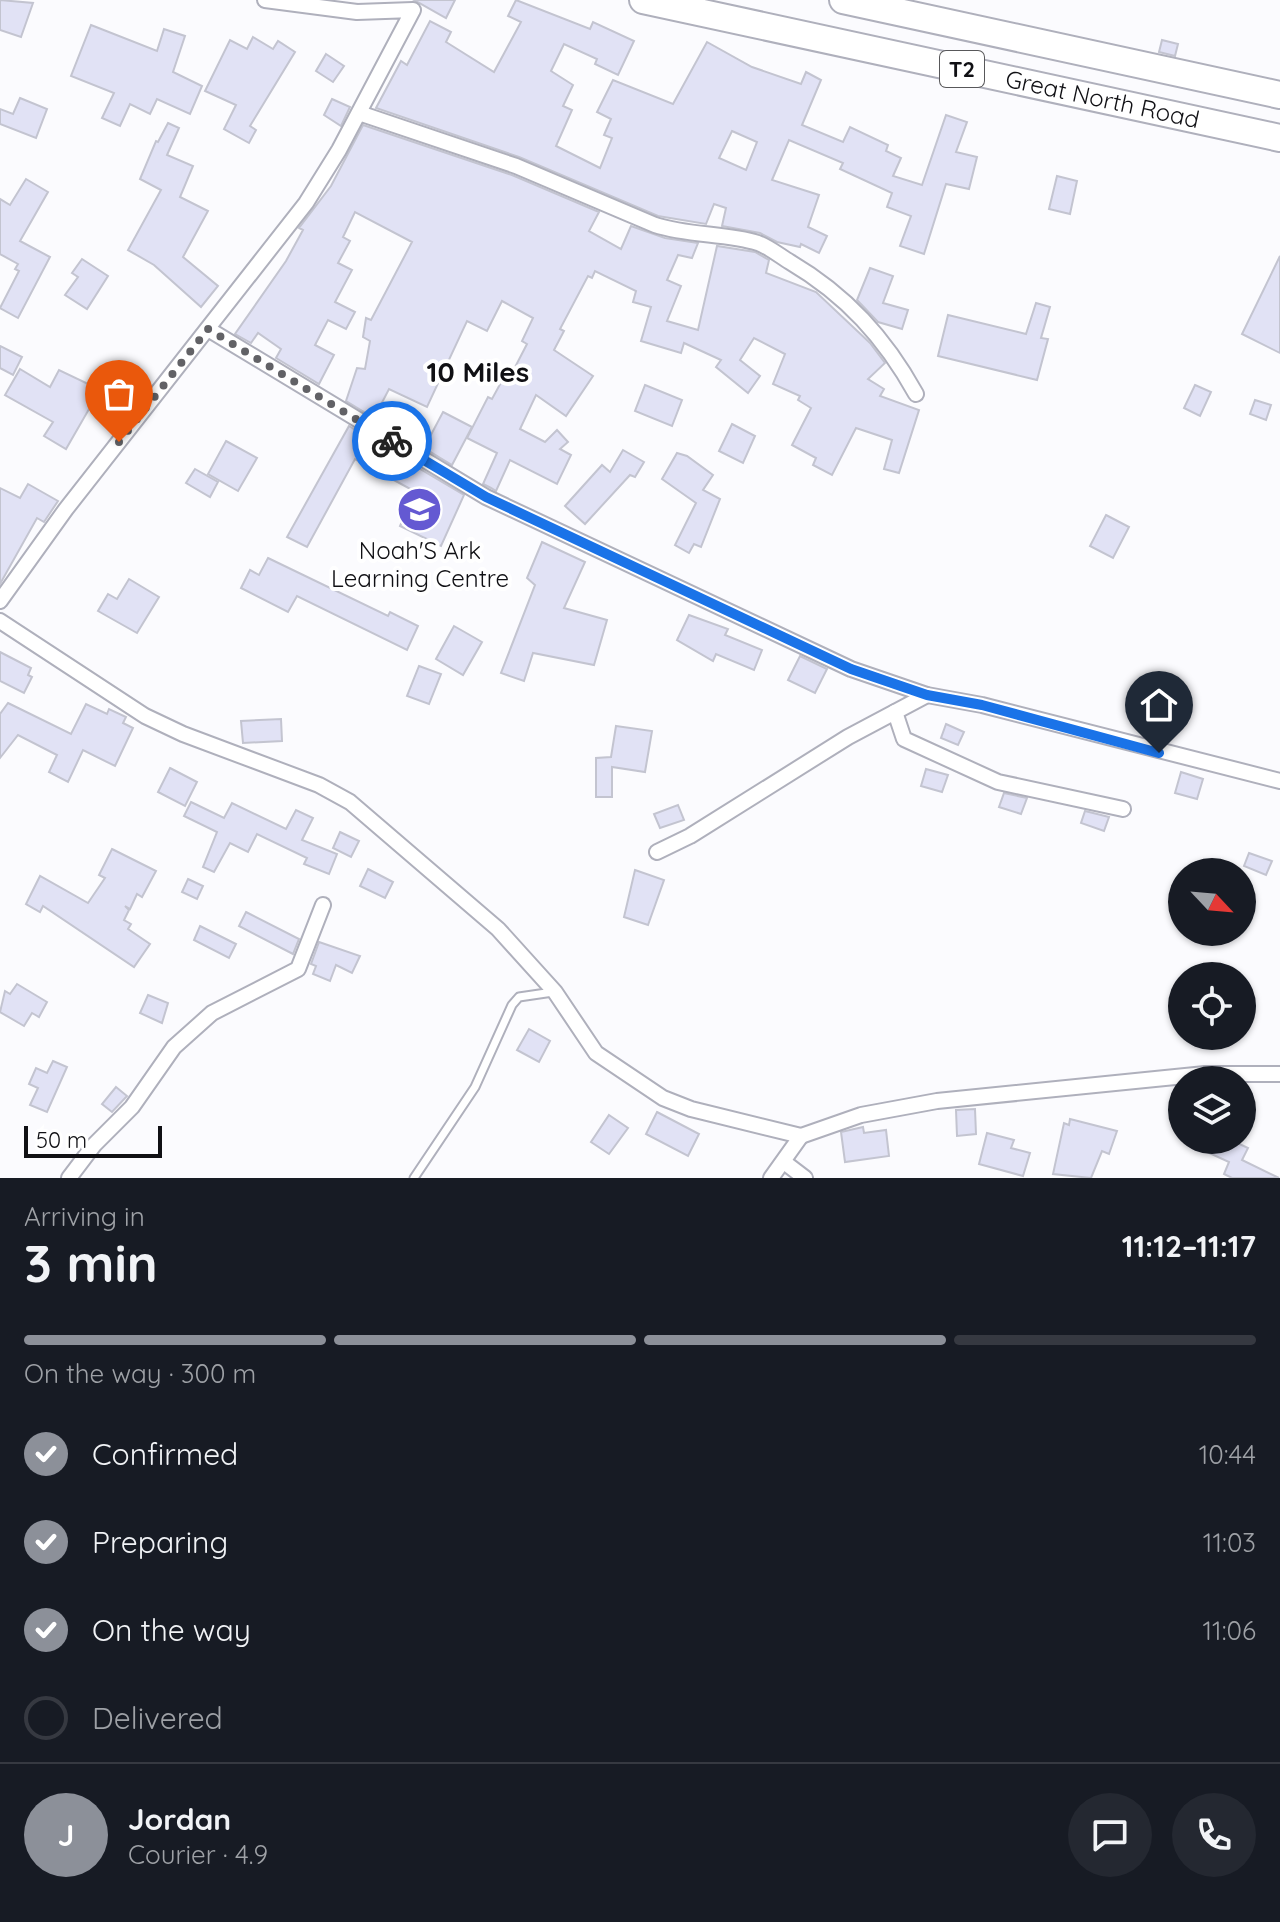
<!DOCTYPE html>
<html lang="en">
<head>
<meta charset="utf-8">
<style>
  body { margin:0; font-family:Quicksand,sans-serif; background:#242831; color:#f1f3f6; height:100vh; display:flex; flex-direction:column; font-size:30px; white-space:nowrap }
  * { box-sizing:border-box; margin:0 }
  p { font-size:26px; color:#9ea1a6 }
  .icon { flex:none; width:44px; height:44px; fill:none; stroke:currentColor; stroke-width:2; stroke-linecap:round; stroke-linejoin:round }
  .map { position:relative; height:1178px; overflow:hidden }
  .sheet { display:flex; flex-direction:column; background:#171b24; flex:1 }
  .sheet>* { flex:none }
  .needle { width:52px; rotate:116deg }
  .controls { position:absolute; left:1168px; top:858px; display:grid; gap:16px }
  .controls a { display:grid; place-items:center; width:88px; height:88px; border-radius:50%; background:#171b24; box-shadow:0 2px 6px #0004; font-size:40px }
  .scale { position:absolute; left:24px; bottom:20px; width:138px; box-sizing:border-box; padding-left:8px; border:4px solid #101014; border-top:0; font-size:22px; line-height:28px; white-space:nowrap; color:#101014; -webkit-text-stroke:6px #fff; paint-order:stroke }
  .pin { position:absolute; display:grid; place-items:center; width:68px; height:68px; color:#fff; margin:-82px -34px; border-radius:50% 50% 50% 0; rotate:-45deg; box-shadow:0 0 8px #0007 }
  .pin .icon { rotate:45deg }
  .courier { position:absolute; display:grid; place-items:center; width:80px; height:80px; margin:-40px; border:6px solid #1a73e8; border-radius:50%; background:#fff; color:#222; box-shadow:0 2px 10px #0007 }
  .summary em { font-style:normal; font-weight:700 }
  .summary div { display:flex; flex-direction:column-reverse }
  .summary { display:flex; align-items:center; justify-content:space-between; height:136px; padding:0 24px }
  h1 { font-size:52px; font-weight:700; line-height:60px }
  .bar { display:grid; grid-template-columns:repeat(4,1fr); gap:12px 8px; align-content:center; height:96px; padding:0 24px }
  .bar i { height:10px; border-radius:6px; background:#363941 }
  .bar .active { background:#8c9099 }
  .bar p { grid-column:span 4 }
  .line { display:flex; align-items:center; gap:20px; padding:0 24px; border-top:2px solid #363941 }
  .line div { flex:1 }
  .round { display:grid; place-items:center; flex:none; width:84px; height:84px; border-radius:42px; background:#242831 }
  ol { padding:0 24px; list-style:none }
  li { display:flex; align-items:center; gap:24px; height:88px }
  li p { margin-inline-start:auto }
  li .icon { padding:8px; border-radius:50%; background:#8c9099; color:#fff; stroke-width:4 }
  li:last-child { color:#9ea1a6 }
  li i { width:44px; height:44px; border:4px solid #363941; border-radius:50% }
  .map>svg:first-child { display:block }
  .building { fill:#e1e2f5; stroke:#c3c4d0; stroke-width:2; fill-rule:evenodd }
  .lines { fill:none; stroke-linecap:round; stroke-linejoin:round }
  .lane-casing { stroke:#afb0bc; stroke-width:11 }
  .street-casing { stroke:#afb0bc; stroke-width:18 }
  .highway-casing { stroke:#afb0bc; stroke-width:30 }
  .lane { stroke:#fff; stroke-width:7 }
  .street { stroke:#fff; stroke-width:14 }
  .highway { stroke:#fff; stroke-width:26 }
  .done { stroke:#626266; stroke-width:8; stroke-dasharray:0 14.4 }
  .route { stroke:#1a73e8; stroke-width:10 }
  .labels { text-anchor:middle; stroke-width:8; stroke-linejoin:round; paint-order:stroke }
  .shield { fill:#fff; stroke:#58585a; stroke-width:2 }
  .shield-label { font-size:22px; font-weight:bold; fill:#101014 }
  .street-label { font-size:24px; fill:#101014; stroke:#fff }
  .poi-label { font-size:24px; fill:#101014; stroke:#fff }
  .quarter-label { font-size:28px; font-weight:bold; fill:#101014; stroke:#fff }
</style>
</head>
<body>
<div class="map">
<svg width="1280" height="1178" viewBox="0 0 1280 1178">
  <rect width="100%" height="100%" fill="#fbfbfe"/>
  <g class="building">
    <polygon points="0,0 33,3 21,37 0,30"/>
    <polygon points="414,0 455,0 446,18"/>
    <path d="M516,0L590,29L593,22L634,41L618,75L595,64L597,59L564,44L551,71L573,85L563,106L572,110L556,146L600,168L612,138L604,135L611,119L597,112L613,80L673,104L707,42L752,67L801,84L806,72L821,80L802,125L843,142L850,127L888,145L886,151L901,158L893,176L922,185L946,115L967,122L956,152L977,157L969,189L946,184L924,254L900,246L911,216L887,207L892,193L840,169L843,163L789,140L772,180L819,195L808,227L827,236L819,253L801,244L800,247L777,242L760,233L722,226L726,208L714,204L706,224L658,216L519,157L376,108L401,61L407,65L430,21L451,32L446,42L494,72L521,22L508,16ZM732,131L757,142L746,170L719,158Z"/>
    <polygon points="91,25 157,51 164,29 185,36 173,72 202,86 190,114 157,99 150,114 130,104 120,126 102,118 114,93 71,76"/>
    <polygon points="253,37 273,49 278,41 295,52 250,126 256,130 249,143 224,129 236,105 205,91 230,40 247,49"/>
    <polygon points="1162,40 1178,44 1175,56 1159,52"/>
    <polygon points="326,54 344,66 333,82 316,71"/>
    <polygon points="20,98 47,109 36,138 0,124 0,109 13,114"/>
    <polygon points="332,99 350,107 341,126 324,115"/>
    <polygon points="168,123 179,128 167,155 193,166 180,197 208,211 183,257 218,286 201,307 154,265 128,250 161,190 140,179 156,141 158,142"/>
    <polygon points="363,125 512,175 599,212 589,231 621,249 631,226 665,238 698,243 692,258 678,255 667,280 681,286 667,321 698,330 717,246 755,252 769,260 766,273 816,292 870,343 885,363 868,379 884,389 880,396 919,410 899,473 884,469 892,440 856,428 832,475 813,465 816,458 792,445 811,408 798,400 800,396 773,384 785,354 754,338 740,360 760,376 748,393 716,367 721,360 684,343 681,353 641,341 651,307 633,302 636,291 595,271 592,278 588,276 560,329 564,331 554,350 593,376 566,416 536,395 520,429 545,442 557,430 568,442 560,449 571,455 557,484 510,460 496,491 491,488 483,484 497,453 467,438 488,397 492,399 504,377 508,380 512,373 527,344 522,341 533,318 502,301 487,331 467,321 427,407 389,389 374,418 346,401 357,368 365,369 370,341 363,337 366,318 371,320 412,242 355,212 343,237 350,241 338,263 352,270 335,302 355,312 346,329 328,320 315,345 334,355 319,384 276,358 281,349 258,333 251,343 235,334 286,261 303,230 299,228 331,186"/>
    <polygon points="1057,176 1077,181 1070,214 1049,209"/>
    <polygon points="26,179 48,192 20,241 50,257 18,318 0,308 19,271 15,269 18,264 0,254 0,199 10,205"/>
    <polygon points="1280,256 1280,353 1242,334"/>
    <polygon points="82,259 108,276 87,309 65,295 78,277 72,273"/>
    <polygon points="870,268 893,276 883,303 908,310 902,329 878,322 857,300"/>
    <polygon points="1036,303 1050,307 1041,338 1048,339 1037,380 938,356 948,315 1026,334"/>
    <polygon points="0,346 22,357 13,375 0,368"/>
    <polygon points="20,369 50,387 59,370 107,393 97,413 89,409 66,449 44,436 53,422 5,395"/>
    <polygon points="645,385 682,400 672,426 635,411"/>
    <polygon points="1195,385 1211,392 1200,416 1184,408"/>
    <polygon points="1255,400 1271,405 1266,420 1250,414"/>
    <polygon points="443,412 472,427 452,465 424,448"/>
    <polygon points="732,424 755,436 743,463 719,451"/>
    <polygon points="349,426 365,436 362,443 413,470 415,466 464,495 441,546 400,526 416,492 355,459 307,547 287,537"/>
    <polygon points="226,441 257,458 238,491 208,474"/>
    <polygon points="623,450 644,462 635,477 630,475 585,524 565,506 602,465 610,472"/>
    <polygon points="677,453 687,456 713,475 703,490 720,499 701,547 694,544 689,553 675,545 696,503 662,479"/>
    <polygon points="195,469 218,482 210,497 186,483"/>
    <polygon points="28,484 58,501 44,522 37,518 0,584 0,488 20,498"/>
    <polygon points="1106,515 1129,527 1113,558 1090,546"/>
    <polygon points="542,542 585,562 564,608 607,620 594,665 533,653 524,681 501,673 535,585 527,578"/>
    <polygon points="268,558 388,616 390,612 418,626 407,650 297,596 288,612 241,588 250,570 259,575"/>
    <polygon points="129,579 159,597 137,633 98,611 108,594 117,599"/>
    <polygon points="689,615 728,629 725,635 762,650 754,670 716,654 713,661 677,640"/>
    <polygon points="454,626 482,642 463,675 436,659"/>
    <polygon points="0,652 31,668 28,675 32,677 24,693 0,681"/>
    <polygon points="800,656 827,669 815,693 788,680"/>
    <polygon points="419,666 441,674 429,704 407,696"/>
    <polygon points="8,703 71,734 86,704 107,714 109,709 126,717 123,723 133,728 115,766 83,750 68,782 49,772 57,755 18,735 0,758 0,714"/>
    <polygon points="281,719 282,741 243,743 241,721"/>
    <polygon points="946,724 964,732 958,745 941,738"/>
    <polygon points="616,726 652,731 645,772 612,767 612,797 596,797 596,758 611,757"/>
    <polygon points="170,768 197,782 185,806 158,792"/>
    <polygon points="926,769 948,775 942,792 921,786"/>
    <polygon points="1181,772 1203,779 1197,799 1175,793"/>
    <polygon points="1004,793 1027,798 1021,814 999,807"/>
    <polygon points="191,802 224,818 232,803 286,829 296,810 313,818 302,840 337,854 329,874 304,864 307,858 257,834 248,852 230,843 214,872 203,867 217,832 184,816"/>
    <polygon points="678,805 684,820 660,828 654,814"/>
    <polygon points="1085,811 1109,817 1104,831 1081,823"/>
    <polygon points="340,832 359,841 351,857 333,848"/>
    <polygon points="112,849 156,871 142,897 137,894 130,909 125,906 129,910 124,920 131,924 128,929 150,944 134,967 43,906 40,912 26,904 40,876 88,903 105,878 99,875"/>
    <polygon points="1249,853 1272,861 1266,875 1244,866"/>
    <polygon points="368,869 393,882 385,898 360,886"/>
    <polygon points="635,870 664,880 648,925 624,917"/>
    <polygon points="188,879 203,886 197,899 182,892"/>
    <polygon points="246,912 299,939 293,954 239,926"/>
    <polygon points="200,926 236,944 229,958 194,940"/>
    <polygon points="319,942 360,956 352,973 336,965 330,981 313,974 316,966 311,964"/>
    <polygon points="17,984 47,1002 39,1017 32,1013 24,1026 0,1012 5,991 10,994"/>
    <polygon points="148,995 168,1003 162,1023 140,1013"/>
    <polygon points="529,1029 550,1041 539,1062 517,1050"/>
    <polygon points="53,1061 67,1067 47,1112 30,1105 38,1088 29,1084 36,1068 47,1073"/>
    <polygon points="116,1087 127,1096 112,1112 102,1104"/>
    <polygon points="975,1109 976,1134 957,1136 956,1110"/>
    <polygon points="657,1112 699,1134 688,1156 646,1134"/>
    <polygon points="609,1115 628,1128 609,1154 591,1142"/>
    <polygon points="1070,1119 1117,1131 1109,1154 1102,1151 1091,1178 1053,1174 1064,1123 1069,1125"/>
    <polygon points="863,1127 864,1133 886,1130 889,1156 845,1162 841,1132"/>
    <polygon points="987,1133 1014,1140 1011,1148 1030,1153 1023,1176 979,1164"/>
    <polygon points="1181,1140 1231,1140 1248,1148 1242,1160 1279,1178 1232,1178 1224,1174 1229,1162"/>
  </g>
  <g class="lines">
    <defs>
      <polyline id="lane" points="414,1178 475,1087 512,1005 519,997 553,992"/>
      <g id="street">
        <path d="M359,113L516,166L655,225C689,236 725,233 758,243C769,247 780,256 790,262C846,295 885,338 916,394"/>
        <polyline points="208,329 486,497 851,669 927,695 982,705 1280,781"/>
        <polyline points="0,601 66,509 306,203 339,150 413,10 357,12 265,0"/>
        <polyline points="0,621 145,716 183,734 319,785 350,802 498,929 555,992 596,1053 663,1098 691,1109 801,1136 861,1115 937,1101 1205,1074 1280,1074"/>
        <polyline points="895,712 904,739 998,782 1123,809"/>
        <polyline points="657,852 690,836 848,737 927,695"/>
        <polyline points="784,1162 805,1178"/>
        <polyline points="69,1178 94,1145 132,1107 174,1047 212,1013 298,969 323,905"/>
        <polyline points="771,1178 801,1136"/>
      </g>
      <g id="highway">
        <path id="s1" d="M643,0L1280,138"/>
        <polyline points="843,0 1280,95"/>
      </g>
    </defs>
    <use href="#lane" class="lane-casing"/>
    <use href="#street" class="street-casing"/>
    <use href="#highway" class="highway-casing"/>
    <use href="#lane" class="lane"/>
    <use href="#street" class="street"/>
    <use href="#highway" class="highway"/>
  </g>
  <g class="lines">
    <polyline class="done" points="119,442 208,329 392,441"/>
    <polyline class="route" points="392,441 486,497 851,669 927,695 982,705 1159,753"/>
  </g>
  <defs>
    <symbol id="school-disc" viewBox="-11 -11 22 22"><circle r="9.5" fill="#6459d2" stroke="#fff"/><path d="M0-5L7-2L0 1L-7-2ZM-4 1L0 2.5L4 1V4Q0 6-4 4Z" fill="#fff"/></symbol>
  </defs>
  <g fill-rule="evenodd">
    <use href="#school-disc" x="394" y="484" width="51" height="51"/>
  </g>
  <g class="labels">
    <rect class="shield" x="940" y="51" width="44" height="36" rx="6"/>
    <g class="shield-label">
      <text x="962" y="77">T2</text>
    </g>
    <g class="street-label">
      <text dy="8" stroke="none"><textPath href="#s1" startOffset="470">Great North Road</textPath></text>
    </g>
    <g class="poi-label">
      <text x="420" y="559">Noah'S Ark<tspan x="420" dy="28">Learning Centre</tspan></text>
    </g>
    <g class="quarter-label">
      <text x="478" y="382">10 Miles</text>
    </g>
  </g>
</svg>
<div class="controls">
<a><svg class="needle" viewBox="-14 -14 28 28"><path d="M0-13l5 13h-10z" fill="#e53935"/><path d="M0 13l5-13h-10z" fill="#9ea1a6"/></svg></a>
<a><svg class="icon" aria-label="locate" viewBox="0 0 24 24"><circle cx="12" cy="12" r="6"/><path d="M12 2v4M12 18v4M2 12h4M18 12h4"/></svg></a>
<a><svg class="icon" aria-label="layers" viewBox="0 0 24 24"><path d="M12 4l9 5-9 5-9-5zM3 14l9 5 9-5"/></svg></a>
</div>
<div class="scale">50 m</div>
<div class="pin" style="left:119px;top:442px;background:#ea580c"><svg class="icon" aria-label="bag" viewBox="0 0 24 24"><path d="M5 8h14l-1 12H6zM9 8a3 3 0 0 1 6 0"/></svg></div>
<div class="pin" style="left:1159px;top:753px;background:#1f2937"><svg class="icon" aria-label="home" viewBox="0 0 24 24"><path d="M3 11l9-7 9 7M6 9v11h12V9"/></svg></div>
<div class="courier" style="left:392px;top:441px"><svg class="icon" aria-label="bike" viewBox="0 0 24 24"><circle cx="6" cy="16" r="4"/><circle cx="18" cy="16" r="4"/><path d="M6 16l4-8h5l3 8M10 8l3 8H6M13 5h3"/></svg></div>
</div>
<section class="sheet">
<div class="summary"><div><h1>3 min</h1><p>Arriving in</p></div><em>11:12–11:17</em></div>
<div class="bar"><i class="active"></i><i class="active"></i><i class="active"></i><i></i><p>On the way · 300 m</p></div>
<ol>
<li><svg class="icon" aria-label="check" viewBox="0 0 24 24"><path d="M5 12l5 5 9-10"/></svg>Confirmed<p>10:44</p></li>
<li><svg class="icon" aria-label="check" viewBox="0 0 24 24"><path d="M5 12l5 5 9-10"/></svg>Preparing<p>11:03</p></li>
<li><svg class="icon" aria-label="check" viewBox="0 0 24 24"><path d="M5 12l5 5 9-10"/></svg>On the way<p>11:06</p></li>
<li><i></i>Delivered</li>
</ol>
<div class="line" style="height:144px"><b class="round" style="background:#8c9099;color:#fff">J</b><div><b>Jordan</b><p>Courier · 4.9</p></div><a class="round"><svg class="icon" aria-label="chat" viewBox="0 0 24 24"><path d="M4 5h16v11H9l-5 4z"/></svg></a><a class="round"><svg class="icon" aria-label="phone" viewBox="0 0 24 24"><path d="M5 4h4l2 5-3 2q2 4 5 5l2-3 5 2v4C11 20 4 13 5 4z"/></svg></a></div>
</section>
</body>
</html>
